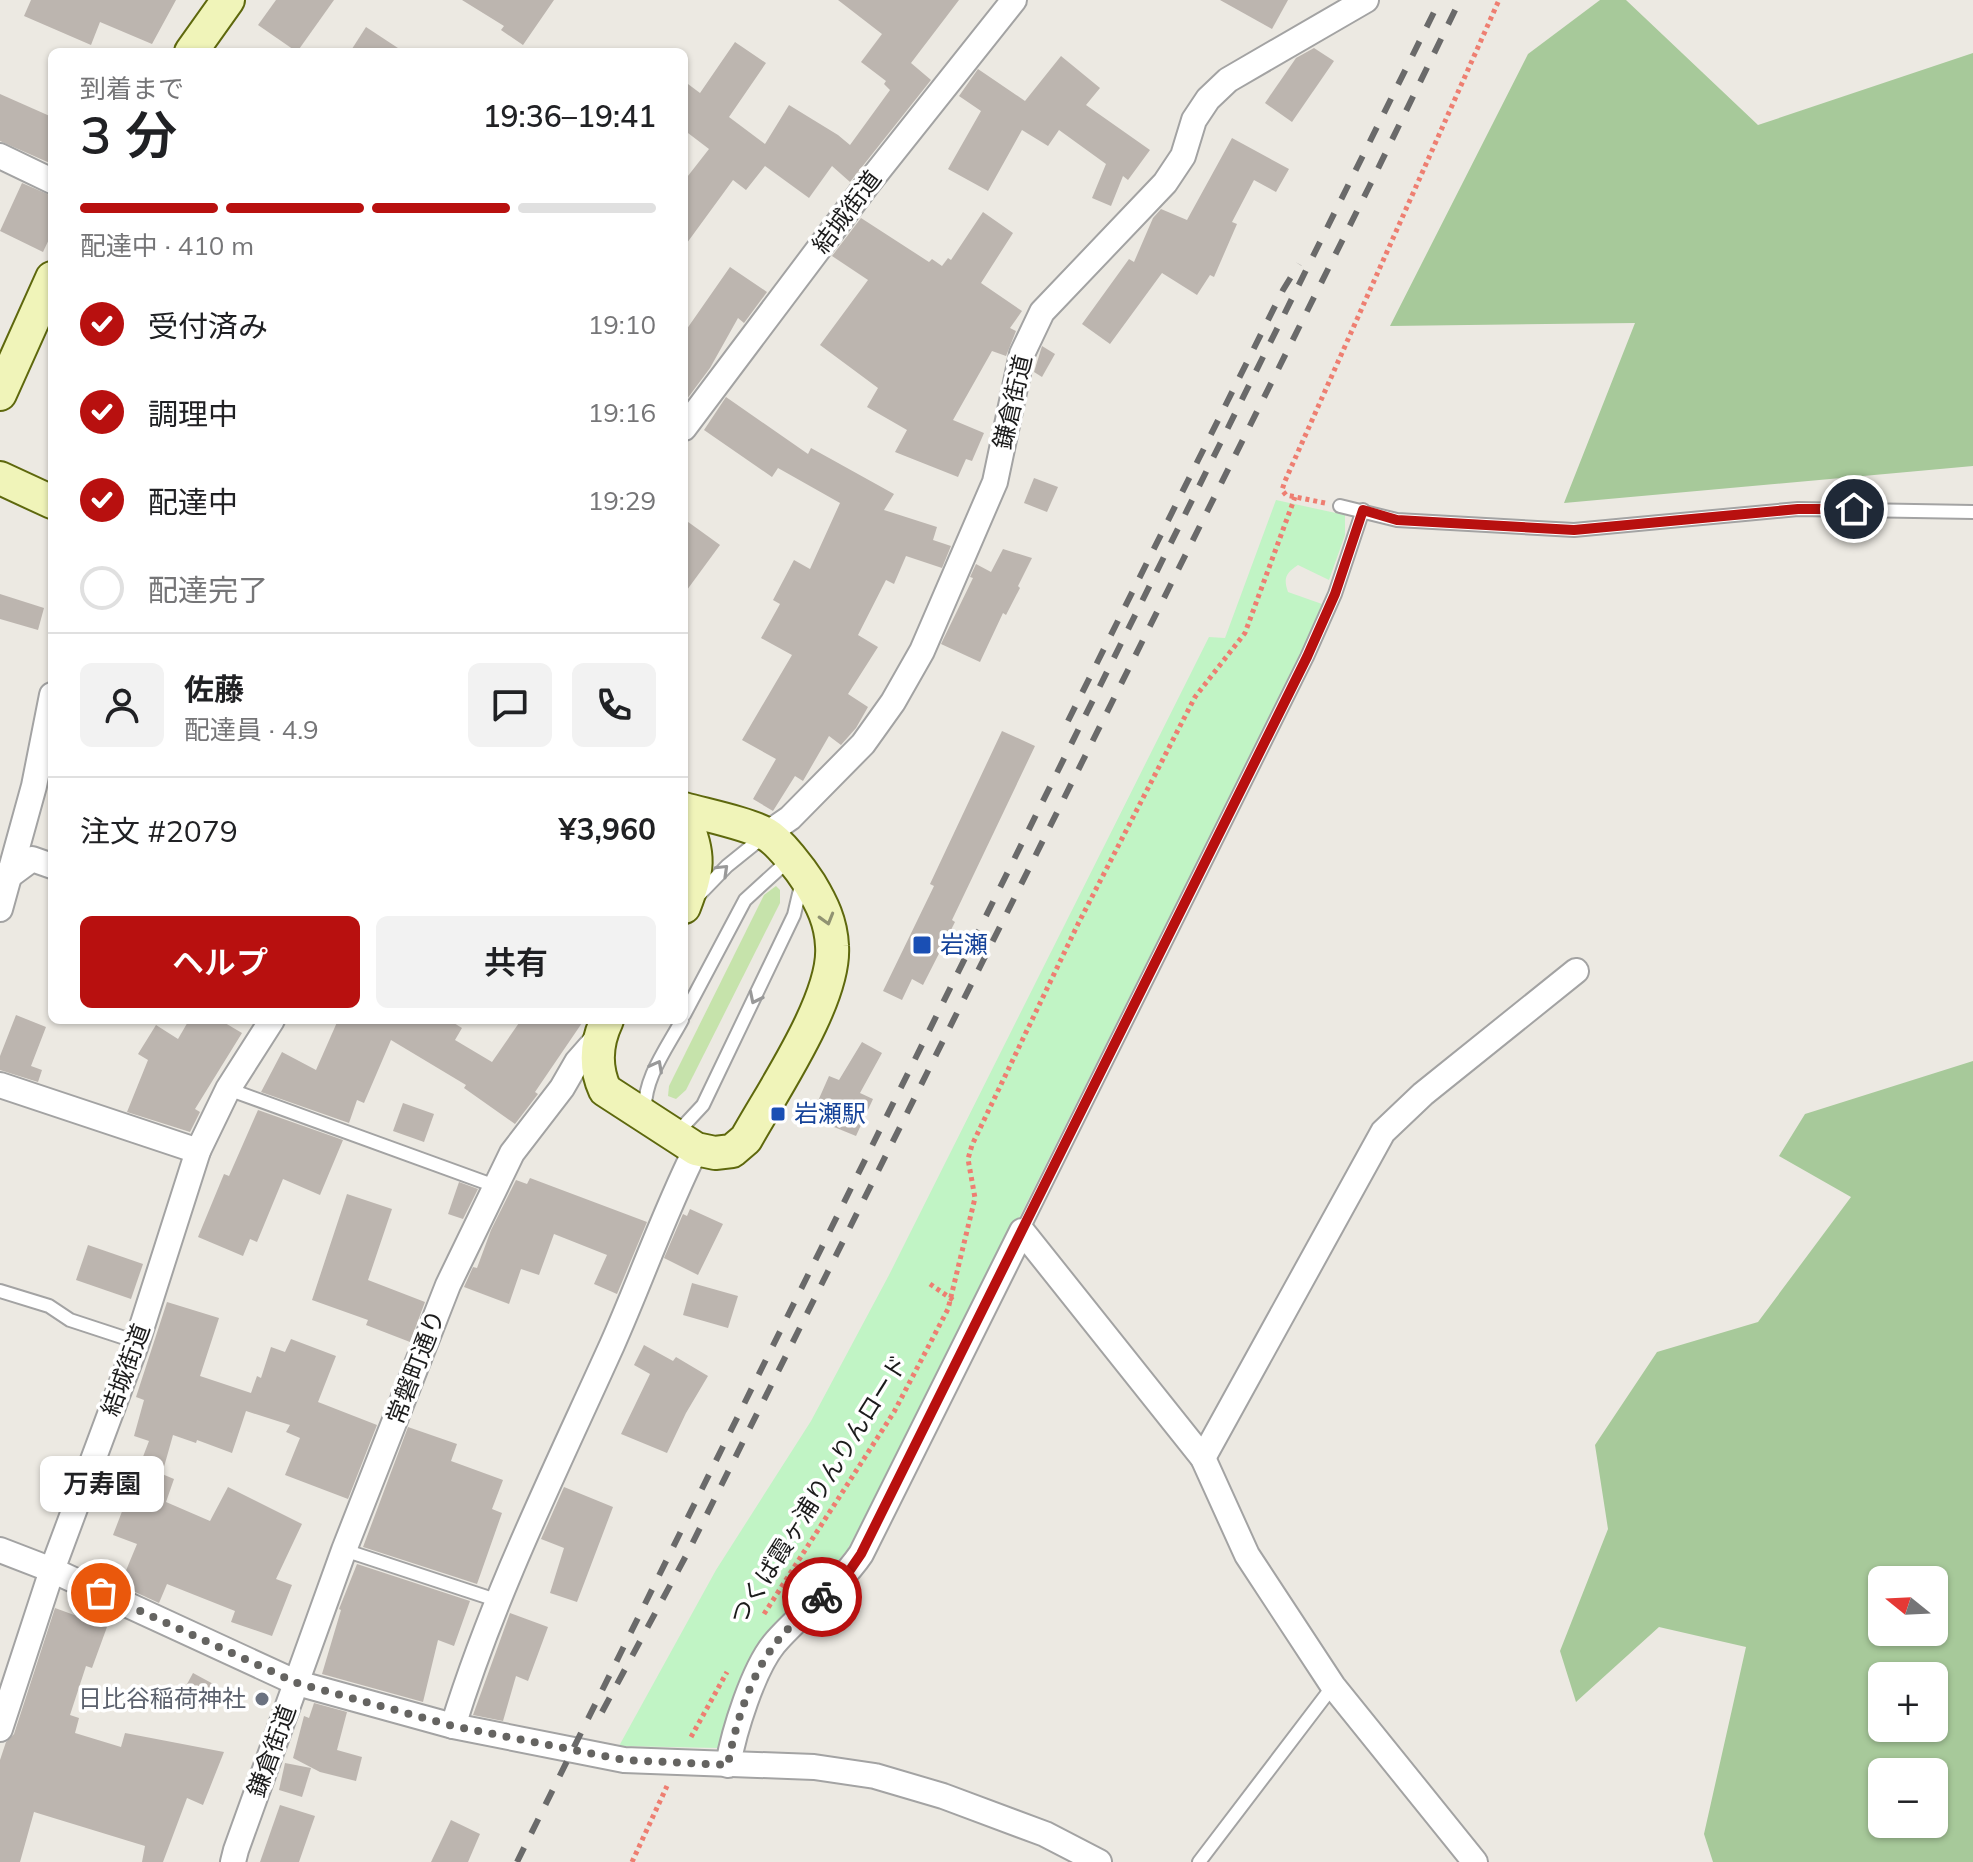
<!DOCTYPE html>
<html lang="ja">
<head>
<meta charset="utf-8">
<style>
  body { margin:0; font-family:Mulish,"Noto Sans JP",sans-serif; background:#f2f2f2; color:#202124; height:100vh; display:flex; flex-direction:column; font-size:30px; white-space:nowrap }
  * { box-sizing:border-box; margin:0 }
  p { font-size:26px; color:#757577 }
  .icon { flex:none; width:44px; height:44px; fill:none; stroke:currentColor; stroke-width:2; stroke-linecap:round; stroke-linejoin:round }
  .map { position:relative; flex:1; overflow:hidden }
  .sheet { position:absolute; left:48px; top:48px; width:640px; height:976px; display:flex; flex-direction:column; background:#fff; border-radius:12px; box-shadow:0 2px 6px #0004 }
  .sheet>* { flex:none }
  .needle { width:52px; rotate:288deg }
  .controls { position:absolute; left:1868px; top:1566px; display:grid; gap:16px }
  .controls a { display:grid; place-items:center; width:80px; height:80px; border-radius:12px; background:#fff; box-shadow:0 2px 6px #0004; font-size:40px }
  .pin { position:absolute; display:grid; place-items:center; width:68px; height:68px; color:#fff; margin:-34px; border:4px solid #fff; border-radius:50%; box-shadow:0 2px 8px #0007 }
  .courier { position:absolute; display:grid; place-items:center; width:80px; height:80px; margin:-40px; border:6px solid #b8100f; border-radius:50%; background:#fff; color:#222; box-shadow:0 2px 10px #0007 }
  .bubble { position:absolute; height:56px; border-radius:12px; background:#fff; box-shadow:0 2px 6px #0004; font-size:26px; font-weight:600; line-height:56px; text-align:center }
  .summary em { font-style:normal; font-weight:600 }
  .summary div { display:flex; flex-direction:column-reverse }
  .summary { display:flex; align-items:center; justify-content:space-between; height:136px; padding:0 32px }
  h1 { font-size:52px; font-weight:600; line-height:60px }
  .bar { display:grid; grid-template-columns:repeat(4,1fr); gap:12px 8px; align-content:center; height:96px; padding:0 32px }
  .bar i { height:10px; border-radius:6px; background:#e0e0e0 }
  .bar .on { background:#b8100f }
  .bar p { grid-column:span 4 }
  .line { display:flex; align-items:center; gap:20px; padding:0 32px; border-top:2px solid #e0e0e0 }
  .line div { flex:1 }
  .round { display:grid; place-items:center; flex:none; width:84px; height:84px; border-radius:12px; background:#f2f2f2 }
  ol { padding:0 32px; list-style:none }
  li { display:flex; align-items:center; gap:24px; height:88px }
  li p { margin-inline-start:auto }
  li .icon { padding:8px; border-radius:50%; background:#b8100f; color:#fff; stroke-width:4 }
  li:last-child { color:#757577 }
  li i { width:44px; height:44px; border:4px solid #e0e0e0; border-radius:50% }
  .primary-button { display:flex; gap:16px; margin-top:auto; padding:16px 32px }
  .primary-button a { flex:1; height:92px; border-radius:12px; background:#b8100f; color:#fff; font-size:32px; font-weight:600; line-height:92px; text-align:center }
  .primary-button a+a { background:#f2f2f2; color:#202124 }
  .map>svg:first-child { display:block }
  .grass { fill:#c6e3ab }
  .forest { fill:#a7c99a; fill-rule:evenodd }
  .park { fill:#c1f4c5 }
  .building { fill:#bcb5af }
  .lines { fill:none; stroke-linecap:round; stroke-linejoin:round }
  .lane-casing { stroke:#a3a3a3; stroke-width:16 }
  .street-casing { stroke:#a3a3a3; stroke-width:28 }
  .secondary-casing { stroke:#5e680d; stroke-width:36 }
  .path { stroke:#ee7e71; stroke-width:5; stroke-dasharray:4 4; stroke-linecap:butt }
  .lane { stroke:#fff; stroke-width:12 }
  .street { stroke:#fff; stroke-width:24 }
  .secondary { stroke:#f0f4b9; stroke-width:32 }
  .rail { stroke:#6a6a6a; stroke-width:6; stroke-dasharray:16 16; stroke-linecap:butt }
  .oneway { stroke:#999 }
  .oneway2 { stroke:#919372 }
  .done { stroke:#656461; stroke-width:8; stroke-dasharray:0 14.4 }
  .route { stroke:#b8100f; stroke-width:10 }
  .transit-dot { fill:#1a4fb4; stroke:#fff; stroke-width:3 }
  .worship-dot { fill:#6b7280; stroke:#fff; stroke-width:3 }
  .labels { text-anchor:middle; stroke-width:7; stroke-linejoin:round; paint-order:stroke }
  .street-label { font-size:24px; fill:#1c1c1c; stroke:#fff }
  .transit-label { font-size:24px; fill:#164399; stroke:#fff; text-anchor:start }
  .worship-label { font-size:24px; fill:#5b616d; stroke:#fff; text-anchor:end }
</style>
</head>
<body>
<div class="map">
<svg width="1973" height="1862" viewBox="0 0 1973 1862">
  <rect width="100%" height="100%" fill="#ece9e2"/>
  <polygon class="grass" points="776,886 780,890 780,903 686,1090 676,1099 668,1096 669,1086 764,895"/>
  <g class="forest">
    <polygon points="1600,0 1626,0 1758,125 1973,53 1973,466 1564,503 1635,323 1390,326 1528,54"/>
    <path d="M1973,1061V1862H1713L1704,1834L1746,1647L1659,1627L1576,1702L1560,1651L1608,1529L1595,1445L1657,1352L1758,1322L1851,1197L1779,1156L1805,1114ZM1882,1580H1934V1632H1882ZM1882,1676H1934V1728H1882ZM1882,1772H1934V1824H1882Z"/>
  </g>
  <path class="park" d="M1276,500L1345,515V535L1329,580L1298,565C1286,573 1283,578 1288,592L1322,604L1301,654L977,1302L847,1550L756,1654L719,1748L619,1746L716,1570L811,1421L889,1275L1209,637L1225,638Z"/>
  <g class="building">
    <polygon points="31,0 176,0 152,44 100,22 91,45 24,16"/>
    <polygon points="276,0 334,0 297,52 258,25"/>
    <polygon points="462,0 554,0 523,45 501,30 504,26"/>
    <polygon points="838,0 959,0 911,63 931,80 850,182 832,166 809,198 765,166 746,190 733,180 684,247 684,181 709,149 684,130 684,81 700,93 735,42 766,63 729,117 765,144 789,105 838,135 850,145 890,90 884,84 886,81 861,62 882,34"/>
    <polygon points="1220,0 1288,0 1272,29"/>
    <polygon points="366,27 404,52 350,52"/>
    <polygon points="1314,48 1334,61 1292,122 1265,103 1296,58"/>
    <polygon points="1061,56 1100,88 1086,105 1150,150 1128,180 1123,176 1111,206 1092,198 1106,164 1059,130 1048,146 1022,130 988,191 948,169 981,111 959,96 978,69 1025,101"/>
    <polygon points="0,94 52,117 52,164 0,141"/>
    <polygon points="1232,138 1289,169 1276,192 1254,180 1232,222 1237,224 1214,277 1210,275 1197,295 1162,273 1110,344 1082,324 1129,259 1134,262 1153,218 1161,209 1187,220"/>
    <polygon points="22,183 52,196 52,233 43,252 0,231"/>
    <polygon points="983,212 1013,233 981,283 1022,311 1010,328 1016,331 1006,356 992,351 953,420 984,433 972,461 966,459 958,477 895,452 907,430 867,407 878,388 820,345 868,280 832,256 861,218 929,262 932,259 942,266 948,258 951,260"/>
    <polygon points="730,267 767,292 744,323 738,318 710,368 684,403 684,333"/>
    <polygon points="1042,346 1055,354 1042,377 1034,372"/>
    <polygon points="726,397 808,454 811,448 894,494 884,510 937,527 933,540 951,546 942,568 906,556 894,584 886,580 858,635 878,647 848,694 868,707 856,728 841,745 829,736 803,781 795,776 773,811 753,799 776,759 742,740 792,655 761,638 780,604 773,600 794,560 810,569 840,503 778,468 772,477 704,430"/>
    <polygon points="1034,478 1058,487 1047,512 1024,503"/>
    <polygon points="684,519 720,545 684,594"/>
    <polygon points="1003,549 1032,558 1018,586 1020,588 1006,615 1003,613 980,662 941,644 973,578 970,577 976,564 991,572"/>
    <polygon points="0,594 44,608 38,630 0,619"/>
    <polygon points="1002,731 1035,746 952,920 955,922 923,985 912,979 902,1000 883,991 934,886 930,884"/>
    <polygon points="16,1015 46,1027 31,1066 42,1070 38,1082 0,1070 0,1056"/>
    <polygon points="189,1020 220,1020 242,1033 195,1109 200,1112 190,1132 127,1112 148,1060 138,1054 156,1025 178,1039"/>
    <polygon points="338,1020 449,1020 462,1028 455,1040 492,1062 521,1020 584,1020 535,1092 538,1094 515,1124 464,1088 466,1085 391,1040 364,1103 357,1100 349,1123 261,1092 282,1052 316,1070"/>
    <polygon points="862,1042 882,1053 860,1093 873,1099 856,1136 834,1127 837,1120 814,1110 829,1076 839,1080"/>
    <polygon points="403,1103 434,1114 424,1142 393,1131"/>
    <polygon points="258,1110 343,1140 320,1195 283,1179 257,1242 250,1239 243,1256 198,1237 224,1174 229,1176"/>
    <polygon points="530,1178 647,1222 617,1294 594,1284 607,1255 554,1234 539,1275 521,1269 509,1304 464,1287 473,1267 477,1268 491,1230 516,1180 527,1184"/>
    <polygon points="459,1182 478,1189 463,1219 448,1214"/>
    <polygon points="347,1194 392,1209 368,1280 425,1302 410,1342 366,1325 368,1320 312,1300"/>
    <polygon points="690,1209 723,1224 698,1275 664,1258 683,1214 687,1216"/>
    <polygon points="88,1245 143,1264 131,1299 76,1280"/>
    <polygon points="692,1283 738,1296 728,1328 683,1315"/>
    <polygon points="167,1302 219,1318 200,1376 251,1393 257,1376 261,1378 271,1347 285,1352 291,1339 336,1356 318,1402 377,1425 348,1499 285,1475 300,1438 286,1432 290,1425 246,1411 232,1453 197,1440 196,1443 173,1435 162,1474 174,1479 166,1502 210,1521 228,1487 302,1524 276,1579 292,1585 272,1636 231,1622 235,1611 167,1584 159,1603 120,1585 137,1544 113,1535 149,1441 134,1436 144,1400 136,1397"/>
    <polygon points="644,1345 673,1361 676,1357 708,1376 686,1413 667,1453 621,1434 650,1374 634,1365"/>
    <polygon points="408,1427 457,1444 451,1461 503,1480 492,1509 502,1513 477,1584 363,1547"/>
    <polygon points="564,1487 613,1507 577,1602 550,1593 564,1548 541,1539"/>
    <polygon points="357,1564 470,1601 454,1646 438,1640 423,1702 322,1674 341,1610 339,1609"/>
    <polygon points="55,1608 107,1627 92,1668 86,1666 70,1715 79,1718 75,1733 121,1747 125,1733 224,1752 203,1805 187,1798 163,1862 142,1862 145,1846 34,1812 20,1862 0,1862 0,1760 6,1742 14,1734"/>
    <polygon points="510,1613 548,1627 528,1681 516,1676 503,1721 473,1715"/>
    <polygon points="193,1673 217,1686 204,1710 180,1697"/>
    <polygon points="314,1703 347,1712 337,1750 362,1757 356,1781 320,1772 293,1758 304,1716 309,1718"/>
    <polygon points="285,1763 311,1768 302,1797 279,1790"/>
    <polygon points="280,1805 315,1816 299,1862 260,1862"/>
    <polygon points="451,1820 480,1834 468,1862 431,1862"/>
  </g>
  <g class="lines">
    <defs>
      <g id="lane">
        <polyline points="1340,506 1397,520 1574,530 1798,509 1973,512"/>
        <polyline points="697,897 727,866 763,837"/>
        <polyline points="684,1015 745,900 791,858"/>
        <polyline points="228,1089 495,1186"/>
        <path d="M645,1112C643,1079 667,1048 682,1020"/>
        <polyline points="676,1134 703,1105 794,915 802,881"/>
        <polyline points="1022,1231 1307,657 1335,594 1363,510"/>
        <polyline points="0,1291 49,1306 70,1320 137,1342"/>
        <polyline points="344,1550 496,1600"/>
        <polyline points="1199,1862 1333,1686"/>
      </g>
      <g id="street">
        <polyline points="0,156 52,181"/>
        <polyline points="684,428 866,186 1014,0"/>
        <polyline points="767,834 790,818 863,744 893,702 922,651 995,482 1022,354 1042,312 1165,183 1183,156 1194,120 1208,99 1228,80 1366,0"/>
        <polyline points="6,874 9,876 32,859 52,866"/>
        <polyline points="0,909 34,786 52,695"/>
        <polyline points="0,1085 198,1151"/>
        <polyline points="1203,1458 1383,1132 1423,1094 1576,971"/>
        <polyline points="0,1550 52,1570 297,1683 453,1726 624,1760 814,1767 875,1776 943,1796 1045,1834 1099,1862"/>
        <path d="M453,1726C494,1594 555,1471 612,1345C641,1280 664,1213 696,1149"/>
        <polyline points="0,1729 52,1570 137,1342 198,1151 228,1089 272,1020"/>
        <path d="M728,1765C734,1731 753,1670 774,1644C801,1612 837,1589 861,1554L1022,1231L1203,1458L1247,1555L1333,1686L1475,1862"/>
        <polyline points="233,1862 236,1850 344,1550 448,1285 512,1153 562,1088 577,1062 599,1037"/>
      </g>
      <g id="secondary">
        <polyline points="191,52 228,0"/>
        <polyline points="0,394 52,278"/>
        <polyline points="0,478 52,502"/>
        <path d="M684,818C701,855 698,870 684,907"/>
        <path d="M607,1020C596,1043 594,1066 605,1090L696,1149L715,1153L732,1151L746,1139C772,1092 836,999 832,946C831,922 822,904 810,884C801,870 780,842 766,834C749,824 705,815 684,809"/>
      </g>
    </defs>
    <use href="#lane" class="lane-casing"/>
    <use href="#street" class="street-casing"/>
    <use href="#secondary" class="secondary-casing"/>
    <g class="path">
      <polyline points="1325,503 1286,495 1282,490 1285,481 1499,0"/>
      <polyline points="930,1284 953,1300"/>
      <polyline points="764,1614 894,1412 948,1309 975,1198 968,1159 972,1145 1078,924 1195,697 1245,633 1295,497"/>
      <polyline points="691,1737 727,1672"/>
      <polyline points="632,1862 667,1786"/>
    </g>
    <use href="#lane" class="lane"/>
    <use href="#street" class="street"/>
    <use href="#secondary" class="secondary"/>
    <g class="rail">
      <polyline points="1068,721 1283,290 1299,264"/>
      <polyline points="602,1712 688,1552 1369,187 1460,0"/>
      <polyline points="517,1862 1440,0"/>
    </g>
  </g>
  <defs><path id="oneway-chevron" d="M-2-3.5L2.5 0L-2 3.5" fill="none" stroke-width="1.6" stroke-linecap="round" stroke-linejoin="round" transform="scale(2)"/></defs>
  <g class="oneway">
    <use href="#oneway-chevron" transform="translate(723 870) rotate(-44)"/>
    <use href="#oneway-chevron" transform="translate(755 998) rotate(116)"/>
    <use href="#oneway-chevron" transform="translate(657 1066) rotate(-62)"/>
  </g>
  <use class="oneway2" href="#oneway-chevron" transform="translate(827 919) rotate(74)"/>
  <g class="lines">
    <path class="done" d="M101,1593L297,1683L453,1726L624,1760L728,1765C734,1728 750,1677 773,1647C786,1628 806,1613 822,1597"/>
    <polyline class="route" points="822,1597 850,1570 861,1554 1307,657 1335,594 1363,510 1397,520 1574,530 1798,509 1854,509"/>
  </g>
  <g class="transit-dot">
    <rect x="912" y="935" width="20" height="20" rx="4"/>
    <rect x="770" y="1106" width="16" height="16" rx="4"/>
  </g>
  <circle class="worship-dot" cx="262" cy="1699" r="8"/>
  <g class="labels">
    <g class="street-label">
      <text transform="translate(847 212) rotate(-53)" y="8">結城街道</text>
      <text transform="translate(1013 402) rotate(-77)" y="8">鎌倉街道</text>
      <text transform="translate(416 1367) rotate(-69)" y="8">常磐町通り</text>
      <text transform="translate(126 1370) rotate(-70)" y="8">結城街道</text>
      <text transform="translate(819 1490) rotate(-58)" y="8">つくば霞ヶ浦りんりんロード</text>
      <text transform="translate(272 1751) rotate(-70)" y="8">鎌倉街道</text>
    </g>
    <g class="transit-label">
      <text x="940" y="953">岩瀬</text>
      <text x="794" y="1122">岩瀬駅</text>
    </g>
    <g class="worship-label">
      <text x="246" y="1707">日比谷稲荷神社</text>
    </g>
  </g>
</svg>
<div class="controls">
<a><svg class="needle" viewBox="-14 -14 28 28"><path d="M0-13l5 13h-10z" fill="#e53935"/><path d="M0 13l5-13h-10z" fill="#757577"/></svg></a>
<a>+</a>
<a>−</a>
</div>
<div class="pin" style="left:101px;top:1593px;background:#ea580c"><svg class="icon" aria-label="bag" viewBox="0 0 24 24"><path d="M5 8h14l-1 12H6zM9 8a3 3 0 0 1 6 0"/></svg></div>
<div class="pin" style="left:1854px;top:509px;background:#1f2937"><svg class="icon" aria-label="home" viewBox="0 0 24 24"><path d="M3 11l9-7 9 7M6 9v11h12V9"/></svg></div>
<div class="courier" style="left:822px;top:1597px"><svg class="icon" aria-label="bike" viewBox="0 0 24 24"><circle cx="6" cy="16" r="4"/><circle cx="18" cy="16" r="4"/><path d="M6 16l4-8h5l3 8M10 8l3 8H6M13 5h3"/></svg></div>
<div class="bubble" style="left:40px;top:1456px;width:124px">万寿園</div>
<section class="sheet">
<div class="summary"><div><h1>3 分</h1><p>到着まで</p></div><em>19:36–19:41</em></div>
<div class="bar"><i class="on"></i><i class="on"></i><i class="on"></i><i></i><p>配達中 · 410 m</p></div>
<ol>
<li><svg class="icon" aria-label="check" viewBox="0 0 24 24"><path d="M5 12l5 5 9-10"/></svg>受付済み<p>19:10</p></li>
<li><svg class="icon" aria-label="check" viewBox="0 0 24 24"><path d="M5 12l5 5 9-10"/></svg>調理中<p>19:16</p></li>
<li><svg class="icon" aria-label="check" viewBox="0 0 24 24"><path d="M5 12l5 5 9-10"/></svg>配達中<p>19:29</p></li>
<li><i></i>配達完了</li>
</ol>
<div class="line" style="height:144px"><a class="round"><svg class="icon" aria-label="person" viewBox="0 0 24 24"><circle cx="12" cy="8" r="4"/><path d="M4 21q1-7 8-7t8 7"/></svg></a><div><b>佐藤</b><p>配達員 · 4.9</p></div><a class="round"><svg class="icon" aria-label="chat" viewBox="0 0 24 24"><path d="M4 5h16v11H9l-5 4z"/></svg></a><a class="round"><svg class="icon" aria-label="phone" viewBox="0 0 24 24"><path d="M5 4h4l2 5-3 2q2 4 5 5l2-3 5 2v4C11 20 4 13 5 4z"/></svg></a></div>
<div class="line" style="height:104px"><div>注文 #2079</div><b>¥3,960</b></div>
<div class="primary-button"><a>ヘルプ</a><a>共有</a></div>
</section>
</div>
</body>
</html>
